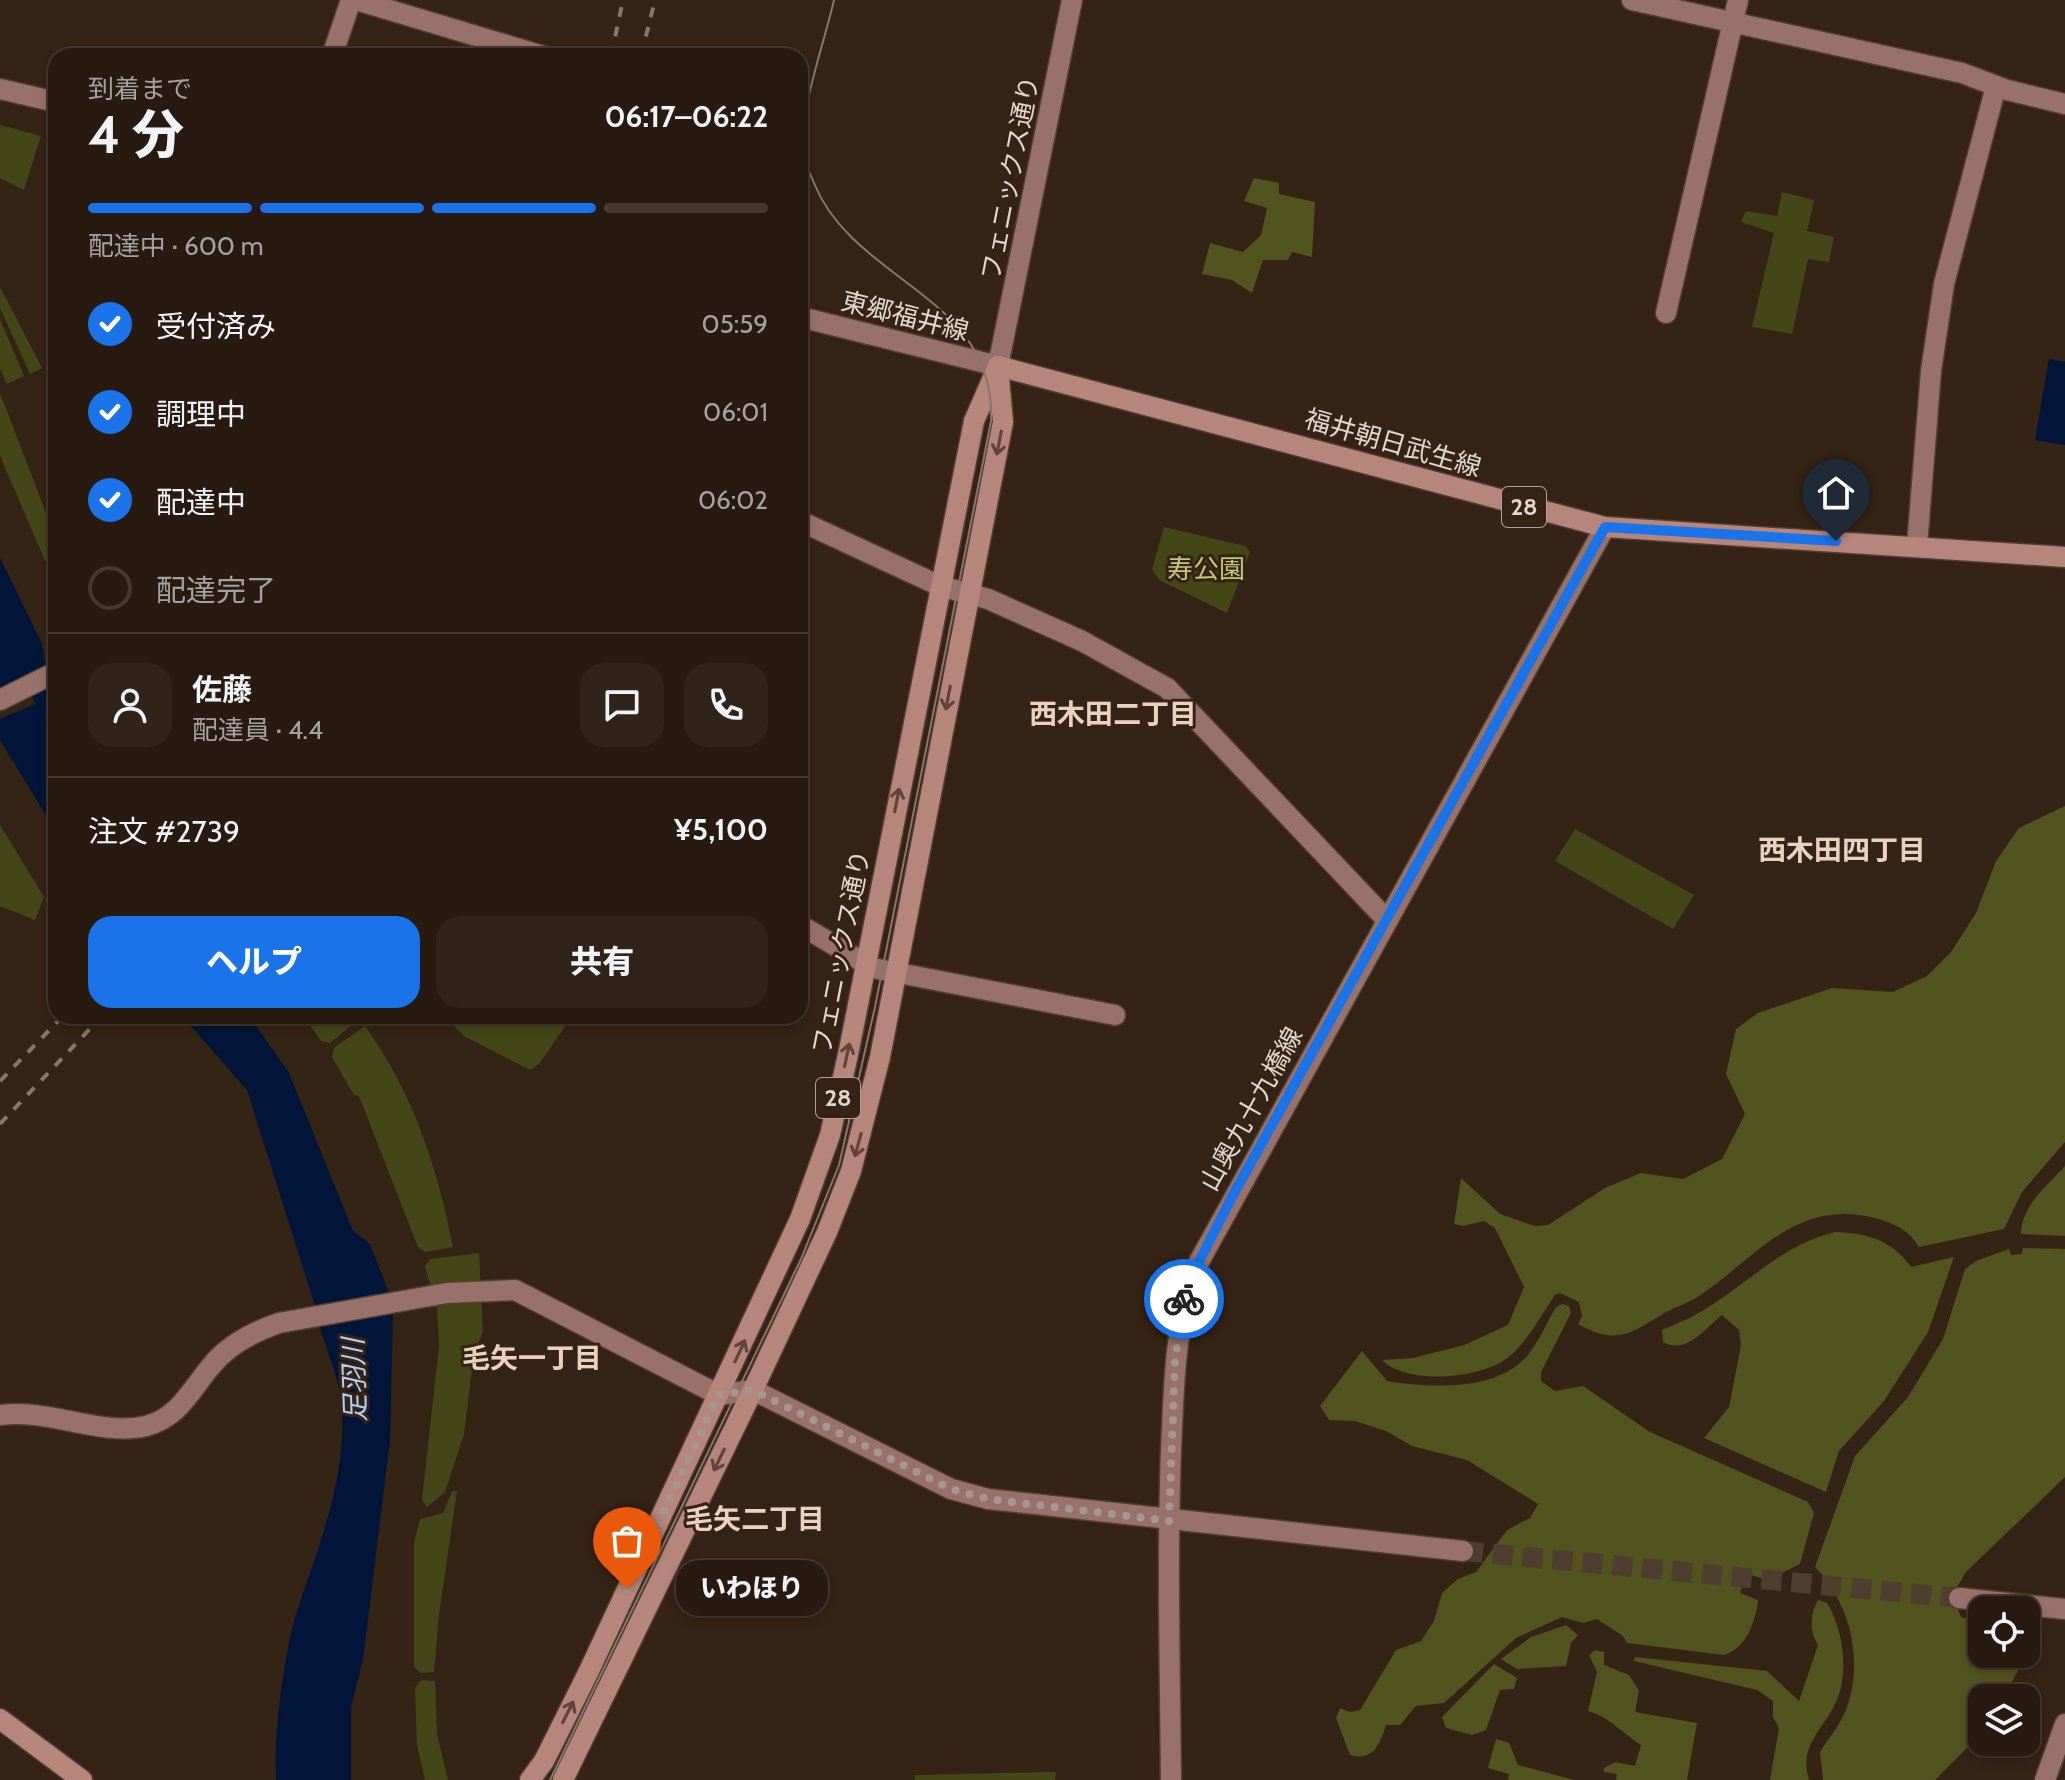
<!DOCTYPE html>
<html lang="ja">
<head>
<meta charset="utf-8">
<style>
  body { margin:0; font-family:Cabin,"Noto Sans JP",sans-serif; background:#302319; color:#f1f3f6; height:100vh; display:flex; flex-direction:column; font-size:30px; white-space:nowrap }
  * { box-sizing:border-box; margin:0 }
  p { font-size:26px; color:#a5a19f }
  .icon { flex:none; width:44px; height:44px; fill:none; stroke:currentColor; stroke-width:2; stroke-linecap:round; stroke-linejoin:round }
  .map { position:relative; flex:1; overflow:hidden }
  .details { position:absolute; left:48px; top:48px; width:760px; height:976px; display:flex; flex-direction:column; background:#281a10; border-radius:24px; box-shadow:0 4px 12px #0003,0 0 0 2px #443830 }
  .details>* { flex:none }
  .buttons { position:absolute; left:1968px; top:1596px; display:grid; gap:16px }
  .buttons a { display:grid; place-items:center; width:72px; height:72px; border-radius:16px; background:#281a10; box-shadow:0 4px 12px #0003,0 0 0 2px #443830; font-size:40px }
  .pin { position:absolute; display:grid; place-items:center; width:68px; height:68px; color:#fff; margin:-82px -34px; border-radius:50% 50% 50% 0; rotate:-45deg; box-shadow:0 0 8px #0007 }
  .pin .icon { rotate:45deg }
  .courier { position:absolute; display:grid; place-items:center; width:80px; height:80px; margin:-40px; border:6px solid #1a73e8; border-radius:50%; background:#fff; color:#222; box-shadow:0 2px 10px #0007 }
  .bubble { position:absolute; height:56px; border-radius:24px; background:#281a10; box-shadow:0 4px 12px #0003,0 0 0 2px #443830; font-size:26px; font-weight:800; line-height:56px; text-align:center }
  .headline em { font-style:normal; font-weight:800 }
  .headline div { display:flex; flex-direction:column-reverse }
  .headline { display:flex; align-items:center; justify-content:space-between; height:136px; padding:0 40px }
  h1 { font-size:52px; font-weight:800; line-height:60px }
  .bar { display:grid; grid-template-columns:repeat(4,1fr); gap:12px 8px; align-content:center; height:96px; padding:0 40px }
  .bar i { height:10px; border-radius:6px; background:#443830 }
  .bar .selected { background:#1a73e8 }
  .bar p { grid-column:span 4 }
  .line { display:flex; align-items:center; gap:20px; padding:0 40px; border-top:2px solid #443830 }
  .line div { flex:1 }
  .round { display:grid; place-items:center; flex:none; width:84px; height:84px; border-radius:24px; background:#302319 }
  ol { padding:0 40px; list-style:none }
  li { display:flex; align-items:center; gap:24px; height:88px }
  li p { margin-inline-start:auto }
  li .icon { padding:8px; border-radius:50%; background:#1a73e8; color:#fff; stroke-width:4 }
  li:last-child { color:#a5a19f }
  li i { width:44px; height:44px; border:4px solid #443830; border-radius:50% }
  .button { display:flex; gap:16px; margin-top:auto; padding:16px 40px }
  .button a { flex:1; height:92px; border-radius:24px; background:#1a73e8; color:#fff; font-size:32px; font-weight:800; line-height:92px; text-align:center }
  .button a+a { background:#302319; color:#f1f3f6 }
  .map>svg:first-child { display:block }
  .green { fill:#454617 }
  .forest { fill:#52531e }
  .water { fill:#001537 }
  .lines { fill:none; stroke-linecap:round; stroke-linejoin:round }
  .river { stroke:#001537; stroke-width:22 }
  .secondary-tunnel { stroke:#4f3e30; stroke-width:20; stroke-dasharray:20 10; stroke-linecap:butt }
  .secondary-casing { stroke:#513f32; stroke-width:23 }
  .primary-casing { stroke:#513f32; stroke-width:23 }
  .secondary { stroke:#97716a; stroke-width:20 }
  .primary { stroke:#b6857c; stroke-width:20 }
  .tram { stroke:#86776b; stroke-width:2 }
  .rail { stroke:#86776b; stroke-width:4; stroke-dasharray:10 10; stroke-linecap:butt }
  .oneway { stroke:#624539 }
  .done { stroke:#a5978c; stroke-width:8; stroke-dasharray:0 14.4 }
  .route { stroke:#1a73e8; stroke-width:10 }
  .labels { text-anchor:middle; stroke-width:6; stroke-linejoin:round; paint-order:stroke }
  .shield { fill:#352315; stroke:#ada095; stroke-width:2 }
  .shield-label { font-size:24px; font-weight:bold; fill:#e1d5cc }
  .street-label { font-size:26px; fill:#e1d5cc; stroke:#352315 }
  .park-label { font-size:26px; fill:#c3c676; stroke:#352315 }
  .neighbourhood-label { font-size:28px; font-weight:bold; fill:#ead2c0; stroke:#352315 }
  .water-label { font-size:28px; font-style:italic; fill:#b2cef4; stroke:#352315 }
</style>
</head>
<body>
<div class="map">
<svg width="2065" height="1780" viewBox="0 0 2065 1780">
  <rect width="100%" height="100%" fill="#352315"/>
  <g class="green">
    <polygon points="0,125 41,136 24,190 0,178"/>
    <polygon points="1782,192 1814,200 1807,231 1834,237 1829,262 1808,259 1792,334 1752,327 1774,233 1741,222 1746,211 1777,216"/>
    <polygon points="0,287 42,368 30,374 0,308"/>
    <polygon points="0,319 24,376 7,384 0,369"/>
    <polygon points="0,393 56,539 56,586 0,456"/>
    <polygon points="1164,527 1245,546 1250,552 1227,613 1159,580 1152,569"/>
    <polygon points="0,825 44,897 35,920 0,906"/>
    <polygon points="1575,829 1694,895 1673,929 1555,861"/>
    <polygon points="304,1016 359,1016 361,1018 330,1043 321,1041"/>
    <polygon points="444,1016 572,1016 540,1063 530,1070 464,1036"/>
    <path d="M365,1026C413,1093 437,1166 453,1247L425,1252L418,1247L359,1096L354,1095L332,1057L334,1048Z"/>
    <polygon points="479,1253 483,1332 474,1352 464,1434 445,1492 427,1507 422,1500 439,1346 437,1309 425,1266 430,1259"/>
    <polygon points="452,1491 457,1491 439,1614 434,1672 421,1673 414,1667 414,1543 420,1519 443,1513"/>
    <polygon points="421,1680 435,1681 437,1734 448,1780 425,1780 417,1745 415,1688"/>
    <polygon points="1056,1772 1055,1780 915,1780 915,1775"/>
  </g>
  <g class="forest">
    <polygon points="1254,178 1279,183 1279,194 1315,202 1312,257 1292,252 1288,260 1263,260 1252,293 1232,280 1202,274 1210,243 1243,252 1261,235 1267,208 1244,201"/>
    <path d="M2065,806V1142L2022,1192L2004,1229L1919,1247C1909,1230 1894,1223 1875,1218C1796,1198 1757,1257 1699,1296C1689,1303 1677,1306 1666,1312C1632,1333 1616,1346 1578,1324L1582,1316L1579,1302L1560,1293L1555,1295C1541,1315 1529,1339 1511,1355C1485,1379 1408,1386 1382,1360L1413,1358L1464,1345L1508,1325L1524,1287L1495,1228L1484,1221L1463,1226L1454,1224L1461,1178L1500,1214L1535,1226L1548,1225L1605,1188L1641,1173L1683,1179L1722,1159L1745,1114L1726,1074L1736,1029L1758,1013L1832,988L1893,992L1927,976L1951,952L1976,913L1996,861L2019,828Z"/>
    <path d="M2065,1166V1236L2021,1234C2021,1206 2047,1186 2065,1166Z"/>
    <path d="M1835,1232C1867,1233 1892,1240 1911,1267L1954,1257L1928,1332L1884,1401L1839,1451L1826,1492L1704,1438L1729,1407L1741,1345L1739,1330L1722,1315C1705,1329 1686,1355 1663,1342L1662,1330C1675,1324 1690,1319 1702,1311C1748,1284 1781,1245 1835,1232Z"/>
    <path d="M2023,1248L2065,1249V1477L1966,1572L1952,1596L1961,1617L1982,1623V1654H2026V1624L2043,1625L2003,1698H1982V1733L1935,1780H1823L1820,1752C1828,1739 1840,1725 1846,1710C1864,1661 1851,1604 1815,1567L1855,1456L1908,1397L1943,1339L1965,1269L1976,1261L2009,1249L2011,1255L2022,1254Z"/>
    <path d="M1562,1304L1569,1306L1571,1313L1541,1372V1381L1555,1391L1583,1386L1650,1432L1808,1502L1814,1513L1800,1564L1768,1580L1747,1574L1740,1593L1758,1600C1756,1621 1746,1649 1724,1655L1627,1643L1623,1636L1597,1619L1583,1623L1562,1617L1516,1638L1444,1703L1416,1706L1400,1725H1386C1380,1743 1374,1762 1350,1755L1336,1718L1340,1708L1350,1712L1360,1710L1396,1650L1421,1641L1434,1621L1442,1593L1458,1579L1476,1572L1507,1530L1530,1518L1538,1504L1467,1460L1412,1446L1386,1431L1355,1421L1329,1420L1320,1406L1362,1351L1387,1381C1430,1388 1497,1392 1528,1355C1539,1341 1547,1322 1556,1307Z"/>
    <path d="M1818,1600L1827,1603C1844,1630 1850,1677 1834,1706C1820,1733 1799,1747 1809,1780H1770L1779,1728L1773,1717V1701L1757,1690L1634,1661L1635,1657L1767,1671L1799,1701L1818,1645C1809,1631 1810,1614 1818,1600Z"/>
    <polygon points="1566,1625 1578,1635 1571,1643 1566,1666 1517,1669 1501,1659 1531,1637"/>
    <path d="M1595,1650L1604,1652V1665L1629,1675L1639,1691L1635,1712L1697,1723L1687,1780H1616L1617,1774L1604,1772V1768L1615,1762L1635,1766L1641,1745C1622,1733 1611,1718 1588,1711L1597,1672L1589,1655Z"/>
    <polygon points="1494,1664 1517,1678 1514,1689 1500,1690 1486,1730 1472,1735 1446,1728 1442,1717"/>
    <polygon points="1496,1739 1509,1743 1518,1765 1574,1780 1508,1780 1509,1774 1488,1768"/>
  </g>
  <g class="water">
    <polygon points="2049,359 2065,362 2065,445 2035,440"/>
    <polygon points="0,558 42,644 47,673 0,695"/>
    <polygon points="56,695 56,832 0,740 0,719"/>
    <polygon points="182,1016 249,1016 289,1073 353,1231 370,1244 391,1298 317,1312 247,1090"/>
    <path d="M393,1313L390,1440L363,1660L351,1707V1780H276C273,1738 284,1652 297,1611C319,1544 346,1481 342,1409C341,1383 327,1353 320,1327Z"/>
  </g>
  <g class="lines">
    <polyline class="river" points="28,664 56,720"/>
    <polyline class="secondary-tunnel" points="1463,1551 1959,1598"/>
    <defs>
      <g id="secondary">
        <polyline points="356,0 543,56"/>
        <polyline points="1632,0 1962,73 2007,90 2065,104"/>
        <polyline points="332,56 351,0"/>
        <polyline points="0,89 56,102"/>
        <polyline points="1666,313 1738,0"/>
        <polyline points="800,317 998,366 1072,0"/>
        <polyline points="800,521 940,586 988,599 1082,641 1167,688 1387,920"/>
        <polyline points="1917,546 1931,371 1944,284 1996,86"/>
        <polyline points="0,700 56,672"/>
        <polyline points="800,925 873,968 1115,1015"/>
        <path d="M0,1415C49,1408 101,1437 146,1426C180,1417 191,1389 212,1365C229,1344 253,1332 279,1323L447,1293L515,1290L719,1395L753,1390L951,1489L988,1499L1463,1551"/>
        <polyline points="1959,1598 2065,1609"/>
        <path d="M1171,1780C1170,1670 1167,1560 1171,1450C1174,1388 1174,1329 1195,1269L1605,527"/>
        <polyline points="2045,1780 2065,1724"/>
      </g>
      <g id="primary">
        <polyline points="998,366 1605,527 2065,557"/>
        <polyline points="0,1719 82,1780"/>
        <polyline points="530,1780 544,1761 588,1673 800,1219 830,1135 849,1050 974,421 998,366"/>
        <polyline points="563,1780 753,1390 827,1232 851,1171 880,1057 1003,422 998,366"/>
      </g>
    </defs>
    <use href="#secondary" class="secondary-casing"/>
    <use href="#primary" class="primary-casing"/>
    <use href="#secondary" class="secondary"/>
    <use href="#primary" class="primary"/>
    <path class="tram" d="M550,1780L801,1259L839,1165L875,1007L991,421C996,295 854,283 814,183C809,172 804,160 803,149C800,109 825,40 834,0"/>
    <g class="rail">
      <polyline points="611,56 623,0"/>
      <polyline points="641,56 655,0"/>
      <polyline points="0,1081 63,1016"/>
      <polyline points="0,1124 102,1016"/>
    </g>
  </g>
  <defs><path id="oneway-shaft" d="M-6 0H5M1.5-3L5.5 0L1.5 3" fill="none" stroke-width="1.6" stroke-linecap="round" stroke-linejoin="round" transform="scale(2)"/></defs>
  <g class="oneway">
    <use href="#oneway-shaft" transform="translate(999 443) rotate(101)"/>
    <use href="#oneway-shaft" transform="translate(948 698) rotate(101)"/>
    <use href="#oneway-shaft" transform="translate(897 800) rotate(-79)"/>
    <use href="#oneway-shaft" transform="translate(847 1055) rotate(-78)"/>
    <use href="#oneway-shaft" transform="translate(858 1145) rotate(105)"/>
    <use href="#oneway-shaft" transform="translate(740 1351) rotate(-65)"/>
    <use href="#oneway-shaft" transform="translate(719 1460) rotate(116)"/>
    <use href="#oneway-shaft" transform="translate(568 1712) rotate(-63)"/>
  </g>
  <g class="lines">
    <polyline class="done" points="627,1589 719,1395 753,1390 951,1489 988,1499 1169,1521 1175,1361 1184,1299"/>
    <polyline class="route" points="1184,1299 1195,1269 1233,1195 1605,527 1836,541"/>
  </g>
  <g class="labels">
    <g class="shield">
      <rect x="1502" y="487" width="44" height="40" rx="6"/>
      <rect x="816" y="1078" width="44" height="40" rx="6"/>
    </g>
    <g class="shield-label">
      <text x="1524" y="515">28</text>
      <text x="838" y="1106">28</text>
    </g>
    <g class="street-label">
      <text transform="translate(1010 178) rotate(-79)" y="9">フェニックス通り</text>
      <text transform="translate(905 316) rotate(14)" y="9">東郷福井線</text>
      <text transform="translate(1393 443) rotate(16)" y="9">福井朝日武生線</text>
      <text transform="translate(841 952) rotate(-79)" y="9">フェニックス通り</text>
      <text transform="translate(1251 1109) rotate(-61)" y="9">山奥九十九橋線</text>
    </g>
    <g class="park-label">
      <text x="1206" y="578">寿公園</text>
    </g>
    <g class="neighbourhood-label">
      <text x="1113" y="724">西木田二丁目</text>
      <text x="1842" y="860">西木田四丁目</text>
      <text x="532" y="1368">毛矢一丁目</text>
      <text x="755" y="1529">毛矢二丁目</text>
    </g>
    <g class="water-label">
      <text transform="translate(354 1380) rotate(-92)" y="10">足羽川</text>
    </g>
  </g>
</svg>
<div class="buttons">
<a><svg class="icon" aria-label="locate" viewBox="0 0 24 24"><circle cx="12" cy="12" r="6"/><path d="M12 2v4M12 18v4M2 12h4M18 12h4"/></svg></a>
<a><svg class="icon" aria-label="layers" viewBox="0 0 24 24"><path d="M12 4l9 5-9 5-9-5zM3 14l9 5 9-5"/></svg></a>
</div>
<div class="pin" style="left:627px;top:1589px;background:#ea580c"><svg class="icon" aria-label="bag" viewBox="0 0 24 24"><path d="M5 8h14l-1 12H6zM9 8a3 3 0 0 1 6 0"/></svg></div>
<div class="pin" style="left:1836px;top:541px;background:#1f2937"><svg class="icon" aria-label="home" viewBox="0 0 24 24"><path d="M3 11l9-7 9 7M6 9v11h12V9"/></svg></div>
<div class="courier" style="left:1184px;top:1299px"><svg class="icon" aria-label="bike" viewBox="0 0 24 24"><circle cx="6" cy="16" r="4"/><circle cx="18" cy="16" r="4"/><path d="M6 16l4-8h5l3 8M10 8l3 8H6M13 5h3"/></svg></div>
<div class="bubble" style="left:676px;top:1560px;width:152px">いわほり</div>
<section class="details">
<div class="headline"><div><h1>4 分</h1><p>到着まで</p></div><em>06:17–06:22</em></div>
<div class="bar"><i class="selected"></i><i class="selected"></i><i class="selected"></i><i></i><p>配達中 · 600 m</p></div>
<ol>
<li><svg class="icon" aria-label="check" viewBox="0 0 24 24"><path d="M5 12l5 5 9-10"/></svg>受付済み<p>05:59</p></li>
<li><svg class="icon" aria-label="check" viewBox="0 0 24 24"><path d="M5 12l5 5 9-10"/></svg>調理中<p>06:01</p></li>
<li><svg class="icon" aria-label="check" viewBox="0 0 24 24"><path d="M5 12l5 5 9-10"/></svg>配達中<p>06:02</p></li>
<li><i></i>配達完了</li>
</ol>
<div class="line" style="height:144px"><a class="round"><svg class="icon" aria-label="person" viewBox="0 0 24 24"><circle cx="12" cy="8" r="4"/><path d="M4 21q1-7 8-7t8 7"/></svg></a><div><b>佐藤</b><p>配達員 · 4.4</p></div><a class="round"><svg class="icon" aria-label="chat" viewBox="0 0 24 24"><path d="M4 5h16v11H9l-5 4z"/></svg></a><a class="round"><svg class="icon" aria-label="phone" viewBox="0 0 24 24"><path d="M5 4h4l2 5-3 2q2 4 5 5l2-3 5 2v4C11 20 4 13 5 4z"/></svg></a></div>
<div class="line" style="height:104px"><div>注文 #2739</div><b>¥5,100</b></div>
<div class="button"><a>ヘルプ</a><a>共有</a></div>
</section>
</div>
</body>
</html>
